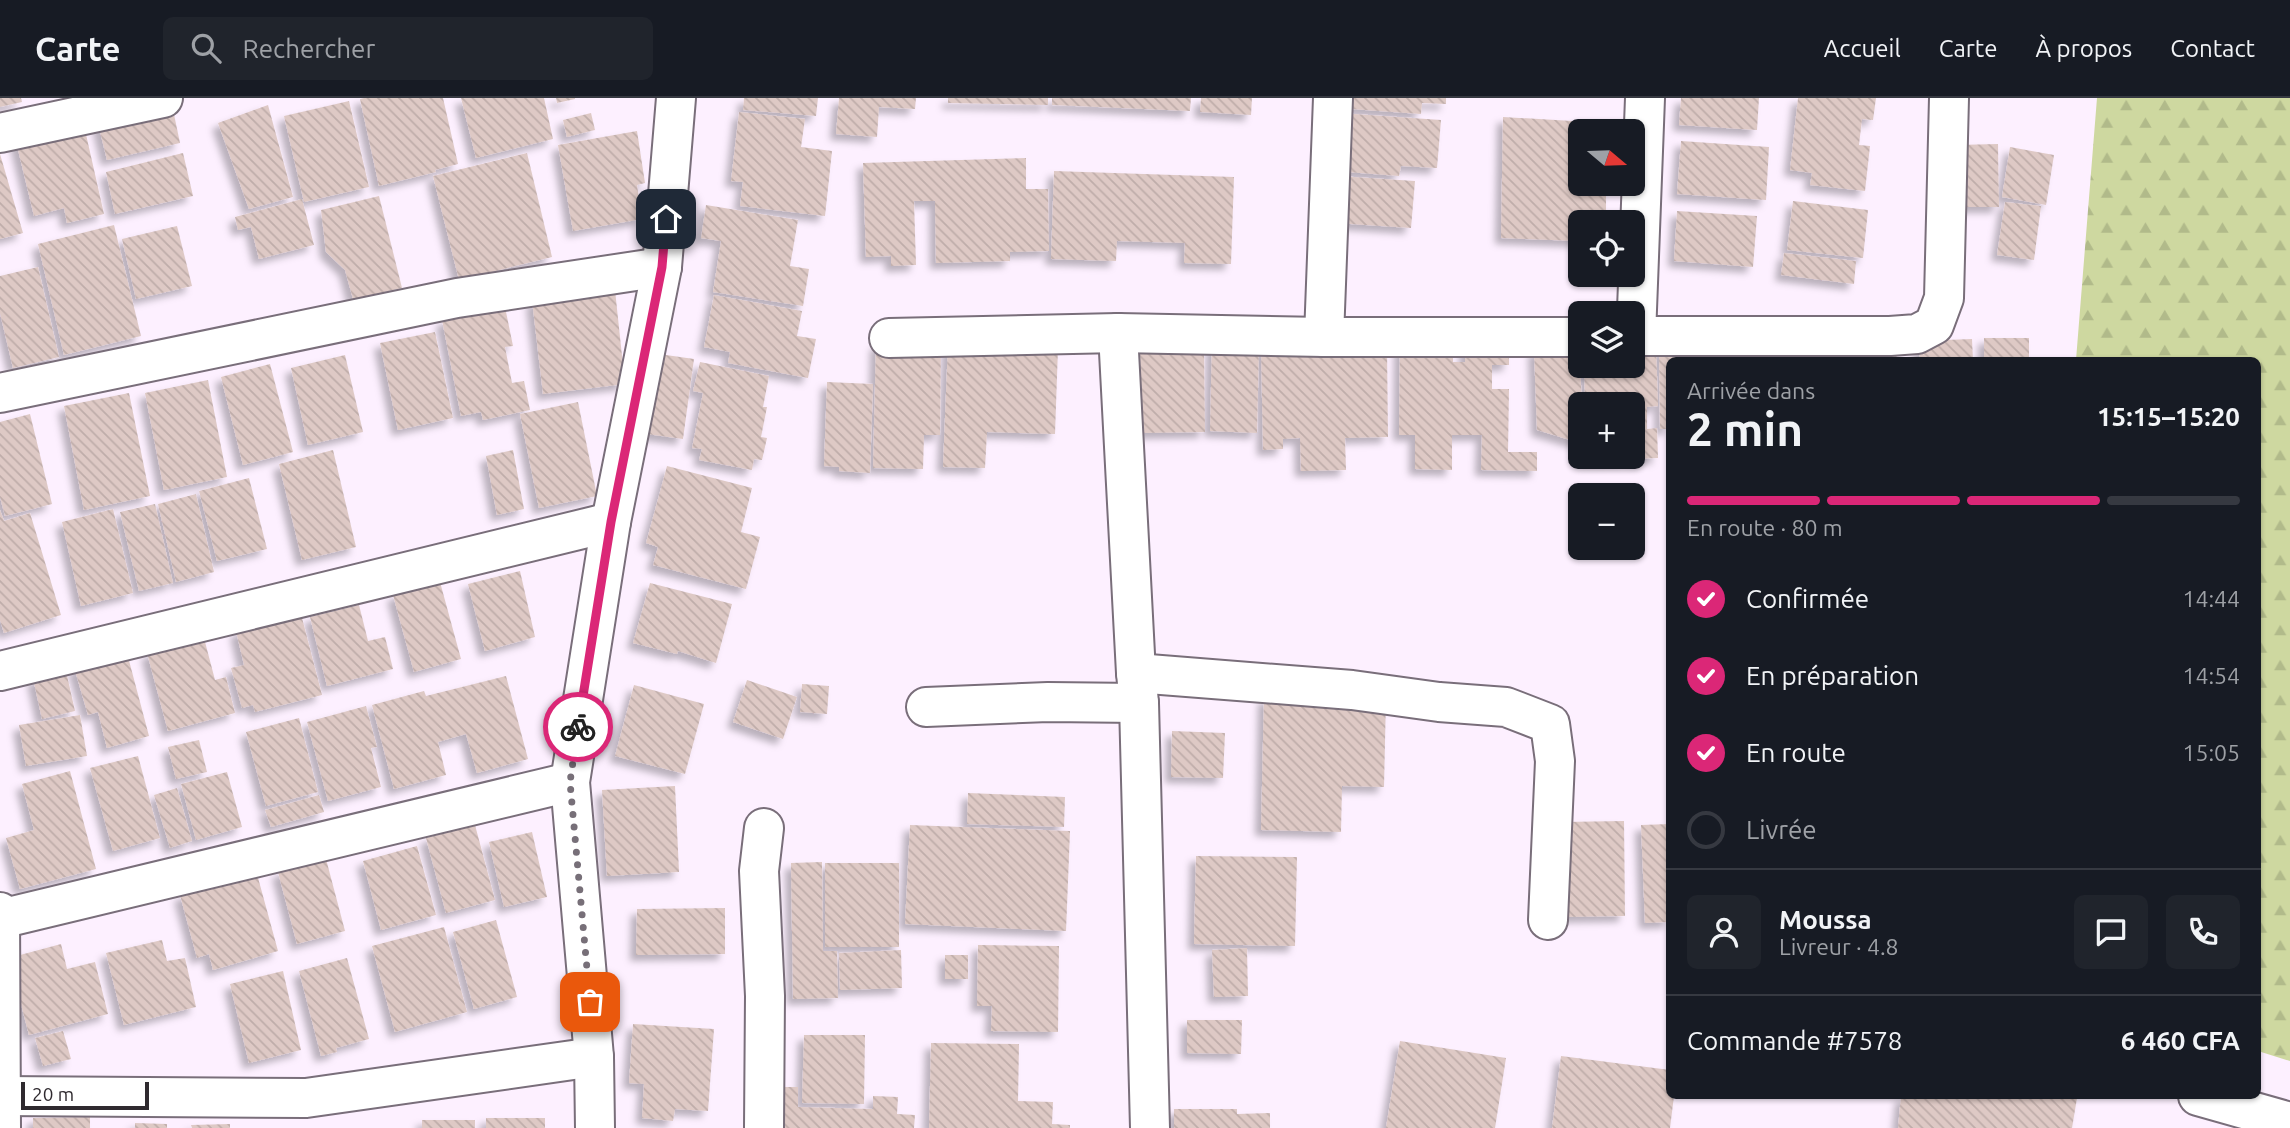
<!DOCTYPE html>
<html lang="fr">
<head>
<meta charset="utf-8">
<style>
  body { margin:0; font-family:Ubuntu,sans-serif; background:#20242c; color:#f1f3f6; height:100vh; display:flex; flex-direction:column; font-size:26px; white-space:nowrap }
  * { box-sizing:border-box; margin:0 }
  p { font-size:23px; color:#9ea1a6 }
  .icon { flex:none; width:38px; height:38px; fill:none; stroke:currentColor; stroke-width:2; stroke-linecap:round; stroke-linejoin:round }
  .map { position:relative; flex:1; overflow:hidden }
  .drawer { position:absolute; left:1666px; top:259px; width:595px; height:742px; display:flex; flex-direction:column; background:#171b24; border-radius:10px; box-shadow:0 2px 5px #0004 }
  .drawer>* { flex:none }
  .needle { width:46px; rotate:109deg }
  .controls { position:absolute; left:1568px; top:21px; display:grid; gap:14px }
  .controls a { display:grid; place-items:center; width:77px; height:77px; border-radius:10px; background:#171b24; box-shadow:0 2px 5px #0004; font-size:35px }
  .scale { position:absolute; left:21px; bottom:18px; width:128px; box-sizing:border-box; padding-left:7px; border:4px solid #2f2a2f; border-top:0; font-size:19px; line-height:24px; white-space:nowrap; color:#2f2a2f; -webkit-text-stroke:5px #fff; paint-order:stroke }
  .pin { position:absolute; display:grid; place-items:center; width:60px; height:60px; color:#fff; margin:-30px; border-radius:14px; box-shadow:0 4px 10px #0006 }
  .courier { position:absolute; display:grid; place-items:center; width:70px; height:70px; margin:-35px; border:5px solid #db2777; border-radius:50%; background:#fff; color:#222; box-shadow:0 2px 9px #0007 }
  .overview em { font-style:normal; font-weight:700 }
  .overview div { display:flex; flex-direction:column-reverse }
  .overview { display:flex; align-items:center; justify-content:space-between; height:119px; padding:0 21px }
  h1 { font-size:46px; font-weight:700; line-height:52px }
  .bar { display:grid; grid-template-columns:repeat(4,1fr); gap:10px 7px; align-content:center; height:84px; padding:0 21px }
  .bar i { height:9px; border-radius:5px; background:#363941 }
  .bar .current { background:#db2777 }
  .bar p { grid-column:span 4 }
  .line { display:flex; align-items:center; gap:18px; padding:0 21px; border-top:2px solid #363941 }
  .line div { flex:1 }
  .round { display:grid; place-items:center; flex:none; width:74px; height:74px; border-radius:10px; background:#20242c }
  ol { padding:0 21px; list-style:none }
  li { display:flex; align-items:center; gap:21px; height:77px }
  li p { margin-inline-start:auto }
  li .icon { padding:7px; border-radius:50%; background:#db2777; color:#fff; stroke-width:4 }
  li:last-child { color:#9ea1a6 }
  li i { width:38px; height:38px; border:4px solid #363941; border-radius:50% }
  header { display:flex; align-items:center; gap:42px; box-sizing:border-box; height:98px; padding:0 35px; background:#171b24; border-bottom:2px solid #363941 }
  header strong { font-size:33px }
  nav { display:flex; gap:38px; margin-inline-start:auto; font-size:24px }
  .search { width:490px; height:63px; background:#20242c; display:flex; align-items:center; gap:18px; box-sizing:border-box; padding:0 24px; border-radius:10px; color:#9ea1a6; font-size:26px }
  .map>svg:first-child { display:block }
  .forest { fill:url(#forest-firs) }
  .building { fill:url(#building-back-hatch); filter:url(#shadow) }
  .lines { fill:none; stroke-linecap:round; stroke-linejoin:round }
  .minor-casing { stroke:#796e7a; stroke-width:42 }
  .minor { stroke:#fff; stroke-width:38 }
  .done { stroke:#776f78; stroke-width:7; stroke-dasharray:0 12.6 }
  .route { stroke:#db2777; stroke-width:9 }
</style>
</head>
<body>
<header>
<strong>Carte</strong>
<div class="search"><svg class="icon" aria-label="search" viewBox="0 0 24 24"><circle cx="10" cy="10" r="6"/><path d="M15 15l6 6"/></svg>Rechercher</div>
<nav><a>Accueil</a><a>Carte</a><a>À propos</a><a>Contact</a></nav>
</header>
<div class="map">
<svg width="2290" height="1030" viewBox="0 0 2290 1030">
  <defs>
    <pattern id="forest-firs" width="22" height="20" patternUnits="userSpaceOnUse" patternTransform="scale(1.75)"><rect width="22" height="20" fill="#ced8a0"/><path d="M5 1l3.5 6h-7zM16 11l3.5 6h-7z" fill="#b1ba8a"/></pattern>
    <pattern id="building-back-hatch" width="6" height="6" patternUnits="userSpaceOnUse" patternTransform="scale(1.75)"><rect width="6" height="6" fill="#dec9c5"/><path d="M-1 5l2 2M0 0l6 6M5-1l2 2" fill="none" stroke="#bfadaa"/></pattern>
    <filter id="shadow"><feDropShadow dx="-6" dy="6" stdDeviation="3.5" flood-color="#0004"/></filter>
  </defs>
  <rect width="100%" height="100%" fill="#fdf0ff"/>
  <polygon class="forest" points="2097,0 2290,0 2290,963 2258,953 2258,262 2076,262"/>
  <g class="building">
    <polygon points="0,0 21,0 22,4 0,9"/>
    <polygon points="364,0 443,0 458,66 435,72 436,74 379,88 360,1"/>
    <polygon points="461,0 544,0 553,41 476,60"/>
    <polygon points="556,0 575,0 575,1 557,5"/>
    <polygon points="744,0 818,0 816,18 743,12"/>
    <polygon points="839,0 916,0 915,11 879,9 877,39 836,36"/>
    <polygon points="948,0 1048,0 1048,7 948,5"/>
    <polygon points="1052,0 1191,0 1190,13 1052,7"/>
    <polygon points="1201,0 1252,0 1251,17 1200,14"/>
    <polygon points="1343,0 1446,0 1446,6 1422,5 1421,16 1351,11"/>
    <polygon points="1681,0 1759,0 1757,32 1679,27"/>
    <polygon points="1798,0 1876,0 1873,22 1862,21 1859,47 1870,48 1865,93 1810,87 1812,75 1790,72"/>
    <polygon points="349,3 369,89 304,104 284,18"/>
    <polygon points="172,7 180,45 107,62 98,25"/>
    <polygon points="268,7 293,99 249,111 218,25"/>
    <polygon points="739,14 805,21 801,49 832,53 825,118 740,108 743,84 731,83"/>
    <polygon points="591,15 595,32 567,39 563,22"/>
    <polygon points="1339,15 1441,22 1437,70 1401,68 1399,78 1334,73"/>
    <polygon points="1503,19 1606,25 1606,33 1580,33 1580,86 1606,86 1606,124 1580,124 1580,143 1501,140"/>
    <polygon points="83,23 104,116 67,125 64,110 34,118 15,39"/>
    <polygon points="637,33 645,85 637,87 642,121 573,133 558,47"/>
    <polygon points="1681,43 1769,49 1766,102 1677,96"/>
    <polygon points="1998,46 1999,109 1957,109 1956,47"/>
    <polygon points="2010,49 2054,57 2046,107 2002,99"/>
    <polygon points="183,55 193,98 115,116 106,74"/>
    <polygon points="527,55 552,159 459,182 433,78"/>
    <polygon points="0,56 23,135 0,141"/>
    <polygon points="1026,60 1026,91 1048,91 1049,153 1010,154 1010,163 936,165 935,103 914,103 916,167 891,168 891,158 866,159 863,65"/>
    <polygon points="1054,73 1234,79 1231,166 1184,165 1185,145 1117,143 1116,163 1051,161"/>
    <polygon points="1338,78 1415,83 1411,130 1335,125"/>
    <polygon points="379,98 402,190 353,201 345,172 326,154 321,112"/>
    <polygon points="302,101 314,147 259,161 251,129 238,132 235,119"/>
    <polygon points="1793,103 1868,112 1863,160 1787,152"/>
    <polygon points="2005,104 2041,108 2034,162 1997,157"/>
    <polygon points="706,107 798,122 790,168 809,171 803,208 713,194 721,143 701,140"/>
    <polygon points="1677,113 1757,118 1753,169 1674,163"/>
    <polygon points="114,127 141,238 64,257 38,146"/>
    <polygon points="177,128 192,188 136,201 122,141"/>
    <polygon points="1784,155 1856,163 1854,186 1781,177"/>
    <polygon points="38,169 59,259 13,270 0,215 0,178"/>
    <polygon points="615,192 625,286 543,296 532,202"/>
    <polygon points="714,197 802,213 797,238 816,241 808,280 728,265 730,254 704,249"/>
    <polygon points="505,209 513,248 505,249 512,285 524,283 530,312 483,322 481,314 461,318 442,222"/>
    <polygon points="435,234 453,320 398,332 380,245"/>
    <polygon points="1400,240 1453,241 1453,264 1465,264 1465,241 1509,241 1509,267 1492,267 1492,291 1509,291 1508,354 1537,354 1537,373 1481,372 1482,337 1452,337 1452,372 1415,371 1415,337 1399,337"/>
    <rect x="1984" y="240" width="45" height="22"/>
    <polygon points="1840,241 1842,262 1778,262 1777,247"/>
    <polygon points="1972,241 1973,262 1920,262 1919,243"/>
    <polygon points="1212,244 1259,246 1257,335 1210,333"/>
    <polygon points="876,245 941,246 940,337 924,337 923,371 873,370"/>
    <polygon points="1204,245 1205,334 1141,335 1140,247"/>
    <polygon points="948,246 1058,250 1055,336 987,334 985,370 943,369"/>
    <polygon points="1387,247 1388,339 1345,340 1346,372 1301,373 1300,340 1283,341 1283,351 1263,352 1261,249"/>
    <polygon points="1656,247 1658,308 1647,309 1647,331 1657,330 1658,360 1633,361 1633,306 1585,306 1584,268 1633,268 1633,248"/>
    <polygon points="1703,248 1703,262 1670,262 1670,331 1660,331 1659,249"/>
    <polygon points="1723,248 1766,254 1767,262 1723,262"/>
    <polygon points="1579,249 1582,306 1580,345 1537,332 1534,251"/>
    <polygon points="1896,255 1897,262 1853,262 1853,256"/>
    <polygon points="659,256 694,261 683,341 647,336"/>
    <polygon points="345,257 363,334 308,347 291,270"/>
    <polygon points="700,264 769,278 763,309 767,309 761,339 767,340 762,362 754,361 752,372 699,362 702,351 692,350 703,295 693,293"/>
    <polygon points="270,266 293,354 243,367 221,279"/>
    <polygon points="208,282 227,379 164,392 145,295"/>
    <polygon points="827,284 873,286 870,375 839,373 839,369 824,368"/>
    <polygon points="129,295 150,398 84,412 64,308"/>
    <polygon points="578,304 597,398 539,410 520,316"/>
    <polygon points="30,316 52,406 5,418 0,399 0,324"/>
    <polygon points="333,352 356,449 302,462 279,366"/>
    <polygon points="513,352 524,411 497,417 486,358"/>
    <polygon points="1587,359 1626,359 1626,361 1587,362"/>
    <polygon points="667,368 752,390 741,434 760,439 746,491 653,467 658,449 646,445"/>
    <polygon points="249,380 267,451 217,463 199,393"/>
    <polygon points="196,396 214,474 176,484 158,406"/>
    <polygon points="155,406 173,485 139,493 120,414"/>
    <polygon points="113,411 133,495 81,508 62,424"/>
    <polygon points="0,412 4,423 30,415 61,517 4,535 0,522"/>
    <polygon points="520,473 535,539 485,553 468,486"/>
    <polygon points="440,484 461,561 414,574 393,497"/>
    <polygon points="650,485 732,506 716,565 678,553 677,556 633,545"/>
    <polygon points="359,507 368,543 385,539 393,571 327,588 310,519"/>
    <polygon points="301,516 322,597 255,614 253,607 242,610 231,570 244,567 236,533"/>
    <polygon points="204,540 215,582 226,579 235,615 168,633 147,555"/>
    <polygon points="127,555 149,638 107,650 98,614 88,617 74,569"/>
    <polygon points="66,573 75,613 42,621 33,580"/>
    <polygon points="506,578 528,661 477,675 466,636 438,644 446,677 394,691 372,607 424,593 426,598"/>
    <polygon points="747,582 797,599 783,641 733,624"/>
    <polygon points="802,586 829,588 827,616 800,614"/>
    <polygon points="634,587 704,606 685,676 615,658"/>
    <polygon points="1264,599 1386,600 1384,689 1342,688 1341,734 1261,732"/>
    <polygon points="366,608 377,649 371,650 381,689 328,703 307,624"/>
    <polygon points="80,617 87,658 26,668 19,627"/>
    <polygon points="299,620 318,694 266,708 246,634"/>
    <polygon points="1172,633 1225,635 1223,680 1171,679"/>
    <polygon points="199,642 207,674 176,681 168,649"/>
    <polygon points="138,658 160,740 113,753 90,670"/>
    <polygon points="70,673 96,771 20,791 6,740 34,732 22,686"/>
    <polygon points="227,674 242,729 196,742 181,686"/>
    <polygon points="675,688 679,774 607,778 602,692"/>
    <polygon points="177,690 192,743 170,750 154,697"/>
    <polygon points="968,695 1065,699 1064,729 967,726"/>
    <polygon points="319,697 324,714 271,729 265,712"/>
    <polygon points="1624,723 1625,818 1563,819 1562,724"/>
    <polygon points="1670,726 1670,824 1645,825 1641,727"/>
    <polygon points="475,727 495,802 446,815 426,740"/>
    <polygon points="910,727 1070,733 1066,833 905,826"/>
    <polygon points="532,734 547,799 504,809 489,744"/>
    <polygon points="417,748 436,817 381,832 363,763"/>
    <polygon points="1196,758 1297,759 1295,848 1194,846"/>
    <polygon points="326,761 345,833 297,846 278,774"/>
    <polygon points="822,764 823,853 837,853 838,900 793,901 791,765"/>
    <rect x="825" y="765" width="74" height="84"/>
    <polygon points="257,776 278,853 213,872 209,856 197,860 180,797"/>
    <polygon points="725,810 725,856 636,857 637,811"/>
    <polygon points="496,822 517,899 474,911 453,834"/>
    <polygon points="444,829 467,914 395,934 372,848"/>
    <polygon points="162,842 167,863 185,860 196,909 124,927 106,855"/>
    <polygon points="61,846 67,871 95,864 108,916 29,937 9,860"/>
    <polygon points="978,847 1059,848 1058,934 991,933 992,908 977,908"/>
    <polygon points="1247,850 1248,898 1214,899 1212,852"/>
    <polygon points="901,852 902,890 840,892 839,855"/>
    <rect x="945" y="857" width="23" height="24"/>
    <polygon points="347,860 369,941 336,950 337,954 321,958 299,873"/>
    <polygon points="283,873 301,952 249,965 230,886"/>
    <polygon points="1187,922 1242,922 1241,956 1187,955"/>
    <polygon points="633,926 714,931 708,1013 675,1011 673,1023 642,1020 644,986 629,985"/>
    <polygon points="63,933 71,961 43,968 35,940"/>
    <polygon points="804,937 865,937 864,1006 802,1005"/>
    <polygon points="1400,943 1506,960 1495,1030 1386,1030"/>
    <polygon points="931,945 1019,946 1018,1003 1053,1004 1052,1026 1070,1027 1070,1030 929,1030"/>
    <polygon points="1561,958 1670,972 1670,998 1674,998 1670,1030 1552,1030"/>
    <polygon points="776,989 798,989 798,1009 873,1011 873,998 898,999 897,1016 915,1017 914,1030 775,1030"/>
    <polygon points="1901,998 2070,998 2077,1000 2072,1030 1898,1030"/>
    <polygon points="1174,1011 1237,1011 1237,1016 1270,1015 1270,1030 1174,1030"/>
    <polygon points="90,1019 90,1030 33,1030 33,1020"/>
    <rect x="486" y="1020" width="59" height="10"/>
    <rect x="422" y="1022" width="53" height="8"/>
    <polygon points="135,1025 167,1026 167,1030 135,1030"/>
    <polygon points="230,1026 230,1030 192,1030 191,1027"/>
  </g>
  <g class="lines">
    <defs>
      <g id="minor">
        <polyline points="0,35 163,0"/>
        <polyline points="1118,235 1136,575 1139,605 1150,1030"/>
        <polyline points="1633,238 1890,238 1917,236 1934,227 1944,200 1949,0"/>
        <polyline points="1636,238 1645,0"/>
        <polyline points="1324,239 1333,0"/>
        <polyline points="889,240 1118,235 1324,239 1580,239"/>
        <polyline points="0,295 457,200 662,169"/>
        <polyline points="0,573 611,424"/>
        <polyline points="1136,575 1352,592 1439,604 1506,609 1550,626 1555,663 1548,822"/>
        <polyline points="926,609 1048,604 1139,605"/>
        <polyline points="0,814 1,1030"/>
        <polyline points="0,821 570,684"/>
        <polyline points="0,998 306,1000 594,959"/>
        <polyline points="2198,998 2290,1024"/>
        <polyline points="595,1030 594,959 570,684 611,424 662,169 676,0"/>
        <polyline points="764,1030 765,898 759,773 764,730"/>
      </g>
    </defs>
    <use href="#minor" class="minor-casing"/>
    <use href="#minor" class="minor"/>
  </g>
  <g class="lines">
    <polyline class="done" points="578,629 570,684 590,904"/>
    <polyline class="route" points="578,629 611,424 662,169 666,121"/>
  </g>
</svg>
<div class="controls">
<a><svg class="needle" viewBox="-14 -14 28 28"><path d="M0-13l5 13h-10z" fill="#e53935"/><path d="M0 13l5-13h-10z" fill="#9ea1a6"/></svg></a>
<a><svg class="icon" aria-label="locate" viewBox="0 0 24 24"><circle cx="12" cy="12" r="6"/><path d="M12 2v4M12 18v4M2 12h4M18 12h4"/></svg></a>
<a><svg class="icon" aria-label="layers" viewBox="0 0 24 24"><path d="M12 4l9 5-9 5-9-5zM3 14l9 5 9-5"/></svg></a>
<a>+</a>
<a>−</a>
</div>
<div class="scale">20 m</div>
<div class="pin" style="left:590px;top:904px;background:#ea580c"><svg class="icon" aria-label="bag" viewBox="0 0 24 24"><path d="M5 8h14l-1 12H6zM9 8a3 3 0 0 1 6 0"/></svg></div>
<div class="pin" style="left:666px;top:121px;background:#1f2937"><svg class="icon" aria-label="home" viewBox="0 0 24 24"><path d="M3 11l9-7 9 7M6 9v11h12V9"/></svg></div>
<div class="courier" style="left:578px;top:629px"><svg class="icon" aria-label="bike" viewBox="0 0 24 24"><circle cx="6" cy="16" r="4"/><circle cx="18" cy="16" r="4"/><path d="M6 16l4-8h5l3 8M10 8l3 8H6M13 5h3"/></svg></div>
<section class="drawer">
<div class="overview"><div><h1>2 min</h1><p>Arrivée dans</p></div><em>15:15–15:20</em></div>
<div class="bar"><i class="current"></i><i class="current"></i><i class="current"></i><i></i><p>En route · 80 m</p></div>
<ol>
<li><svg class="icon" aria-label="check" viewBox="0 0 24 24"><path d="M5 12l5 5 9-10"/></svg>Confirmée<p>14:44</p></li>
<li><svg class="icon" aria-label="check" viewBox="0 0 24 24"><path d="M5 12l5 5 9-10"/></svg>En préparation<p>14:54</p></li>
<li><svg class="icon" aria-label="check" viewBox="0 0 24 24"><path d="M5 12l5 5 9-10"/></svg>En route<p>15:05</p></li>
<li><i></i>Livrée</li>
</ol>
<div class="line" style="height:126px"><a class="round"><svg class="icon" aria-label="person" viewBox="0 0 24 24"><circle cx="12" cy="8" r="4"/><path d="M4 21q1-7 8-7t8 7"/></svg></a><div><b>Moussa</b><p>Livreur · 4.8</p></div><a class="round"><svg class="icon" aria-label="chat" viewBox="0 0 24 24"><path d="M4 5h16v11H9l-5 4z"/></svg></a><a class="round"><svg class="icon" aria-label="phone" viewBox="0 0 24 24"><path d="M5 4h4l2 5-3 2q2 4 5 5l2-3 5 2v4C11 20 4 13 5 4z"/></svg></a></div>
<div class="line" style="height:91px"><div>Commande #7578</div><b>6 460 CFA</b></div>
</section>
</div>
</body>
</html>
